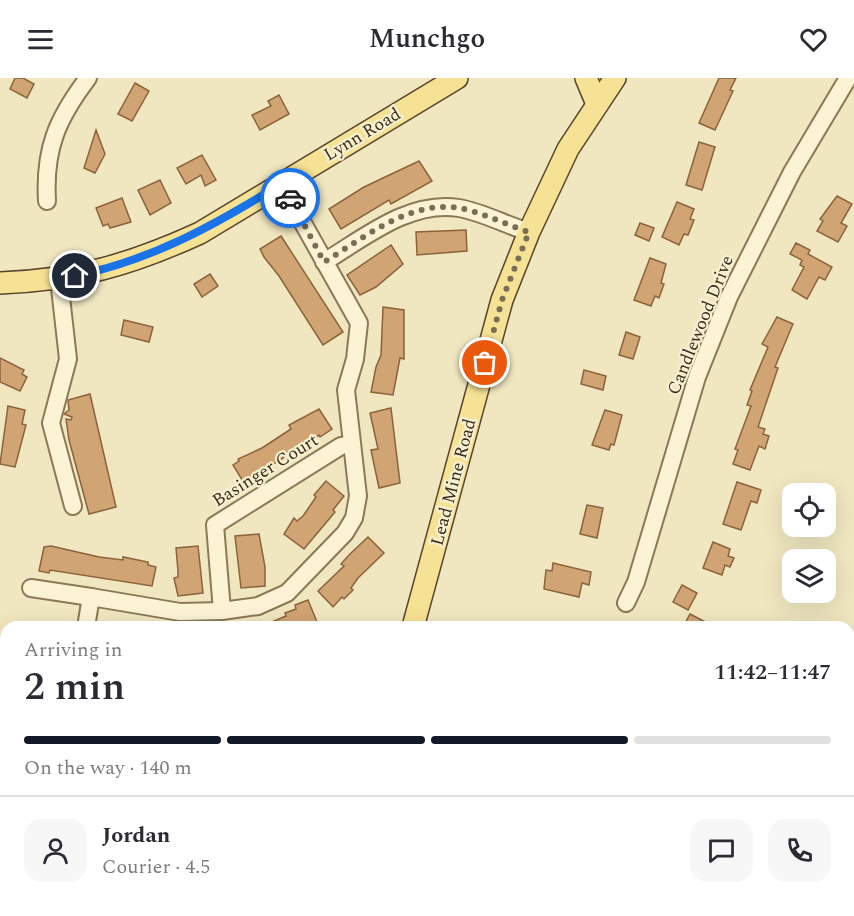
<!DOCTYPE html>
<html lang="en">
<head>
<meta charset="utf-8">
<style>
  body { margin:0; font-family:Spectral,serif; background:#f7f7f7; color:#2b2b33; height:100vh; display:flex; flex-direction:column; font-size:22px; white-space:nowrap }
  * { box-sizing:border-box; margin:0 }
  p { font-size:20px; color:#7c7c81 }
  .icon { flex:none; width:33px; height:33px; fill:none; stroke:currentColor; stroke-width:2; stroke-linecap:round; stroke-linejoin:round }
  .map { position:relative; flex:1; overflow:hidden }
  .details { position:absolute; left:0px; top:543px; width:855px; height:296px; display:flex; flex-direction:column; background:#fff; border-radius:18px 18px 0 0; box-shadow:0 6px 24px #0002 }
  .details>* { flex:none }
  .controls { position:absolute; left:782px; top:405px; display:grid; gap:12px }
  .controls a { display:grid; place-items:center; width:54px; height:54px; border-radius:12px; background:#fff; box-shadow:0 6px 24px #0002; font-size:30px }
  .pin { position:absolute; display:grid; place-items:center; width:51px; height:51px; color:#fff; margin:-26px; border:3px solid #fff; border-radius:50%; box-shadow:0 2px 6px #0007 }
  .courier { position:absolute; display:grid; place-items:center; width:60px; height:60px; margin:-30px; border:4px solid #1a73e8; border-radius:50%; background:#fff; color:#222; box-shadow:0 2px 8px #0007 }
  .head em { font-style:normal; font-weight:600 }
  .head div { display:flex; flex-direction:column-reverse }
  .head { display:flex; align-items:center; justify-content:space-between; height:102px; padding:0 24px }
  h1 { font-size:39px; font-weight:600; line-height:45px }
  .bar { display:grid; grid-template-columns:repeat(4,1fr); gap:9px 6px; align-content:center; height:72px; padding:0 24px }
  .bar i { height:8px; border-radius:4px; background:#e1e1e2 }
  .bar .on { background:#111827 }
  .bar p { grid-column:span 4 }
  .line { display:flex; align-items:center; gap:15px; padding:0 24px; border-top:2px solid #e1e1e2 }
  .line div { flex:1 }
  .round { display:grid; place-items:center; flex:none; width:63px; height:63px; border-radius:18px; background:#f7f7f7 }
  header { display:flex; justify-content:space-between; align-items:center; height:78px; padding:0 24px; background:#fff; font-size:27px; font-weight:600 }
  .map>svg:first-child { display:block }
  .green { fill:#c2cf93 }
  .water { fill:#a3c2bc; stroke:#6a918b; stroke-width:1.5 }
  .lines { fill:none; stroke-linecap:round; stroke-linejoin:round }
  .stream { stroke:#6a918b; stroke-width:4 }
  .building { fill:#d1a473; stroke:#8b633b; stroke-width:1.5 }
  .minor-casing { stroke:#8a7857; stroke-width:20 }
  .major-casing { stroke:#58452b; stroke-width:24 }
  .minor { stroke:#fbf3d4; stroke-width:16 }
  .major { stroke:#f6e295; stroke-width:21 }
  .done { stroke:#796e55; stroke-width:6; stroke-dasharray:0 10.8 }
  .route { stroke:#1a73e8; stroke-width:8 }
  .labels { text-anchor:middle; stroke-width:4.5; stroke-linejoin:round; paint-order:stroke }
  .street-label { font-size:18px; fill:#392d1c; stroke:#f7f0d0 }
</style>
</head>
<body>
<header><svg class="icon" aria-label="menu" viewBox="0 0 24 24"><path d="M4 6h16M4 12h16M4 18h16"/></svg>Munchgo<svg class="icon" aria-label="heart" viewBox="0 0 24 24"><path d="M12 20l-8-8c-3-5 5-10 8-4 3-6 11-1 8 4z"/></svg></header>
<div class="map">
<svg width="854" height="838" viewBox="0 0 854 838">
  <rect width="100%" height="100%" fill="#f0e7c0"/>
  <g class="green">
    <polygon points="0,727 6,728 6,832 128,833 88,838 0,838"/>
    <polygon points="182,833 274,833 272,838 199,838"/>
  </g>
  <polygon class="water" points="854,734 854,838 579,838 578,833 849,832 849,735"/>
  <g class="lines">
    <g class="stream">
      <polyline points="0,777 6,778"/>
      <polyline points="269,832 281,838"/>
      <polyline points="412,832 421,838"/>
      <polyline points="382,838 384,832"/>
    </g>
  </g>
  <g class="building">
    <polygon points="15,0 23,0 34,6 27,20 10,11"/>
    <polygon points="719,0 736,0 730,12 733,13 715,52 699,45"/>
    <polygon points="135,5 149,13 132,43 118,36"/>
    <polygon points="279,17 289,36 260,52 252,37 271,28 268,23"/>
    <polygon points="96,52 105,76 95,95 84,90"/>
    <polygon points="699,64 715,69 702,112 686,107"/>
    <polygon points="202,77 216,102 205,108 201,97 186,106 177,90"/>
    <polygon points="419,83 432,103 391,126 389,122 341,151 329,131 364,109"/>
    <polygon points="160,102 171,125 150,137 138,112"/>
    <polygon points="837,118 852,126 841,145 847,148 838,164 817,153 823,143 820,141"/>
    <polygon points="122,120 131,144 110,150 108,146 103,148 96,130"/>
    <polygon points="677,124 694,131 690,141 694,142 688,157 684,156 679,167 662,159"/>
    <polygon points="640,145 654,150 649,163 635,157"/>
    <polygon points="466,152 467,173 417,177 416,154"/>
    <polygon points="281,158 343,254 323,267 279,198 264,179 260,171"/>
    <polygon points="796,165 810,172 808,176 832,189 825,202 819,199 807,221 792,212 804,189 800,187 802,182 790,176"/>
    <polygon points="391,167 403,186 376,209 360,217 347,197"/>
    <polygon points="650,180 666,186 661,205 664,206 659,220 655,218 651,228 634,222"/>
    <polygon points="210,196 218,208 202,219 194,206"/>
    <polygon points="383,229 404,232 404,281 400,280 393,317 371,314 376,289 381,277"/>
    <polygon points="777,239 793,246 775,289 778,290 758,349 765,351 763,356 769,358 765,371 759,368 750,392 733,386 738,372 735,371 751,328 747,327 752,313 750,312 768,269 762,266"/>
    <polygon points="124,242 153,249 149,264 121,257"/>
    <polygon points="626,254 640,259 633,281 619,277"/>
    <polygon points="0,280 24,292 22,296 27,299 20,313 0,304"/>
    <polygon points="584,292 606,298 603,312 581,306"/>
    <polygon points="90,316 116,429 89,436 69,362 66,341 71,342 72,339 64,336 69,332 68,322"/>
    <polygon points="8,328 25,332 22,346 26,347 15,389 0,386"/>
    <polygon points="391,330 400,405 379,410 371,372 378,371 370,335"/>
    <polygon points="319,331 332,351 320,359 319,357 244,405 233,387 239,383 238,381 262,370 291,351 289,347"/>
    <polygon points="605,332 622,337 614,367 611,366 609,372 592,367"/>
    <polygon points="326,403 344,418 333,432 335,434 304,471 284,456 294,440 297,443 303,438 316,419 314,417"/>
    <polygon points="737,404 761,412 757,425 751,423 741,452 723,446"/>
    <polygon points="587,427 603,430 597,460 580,456"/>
    <polygon points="259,456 265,489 265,508 241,510 235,458"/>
    <polygon points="368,459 384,475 358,500 351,510 353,512 344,521 342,519 333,529 318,513 344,488 341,486 349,477"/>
    <polygon points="713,464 730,471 728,478 734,480 730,489 725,487 722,497 703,490"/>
    <polygon points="51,468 99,479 123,482 123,479 148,484 148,487 156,489 152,508 50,492 49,495 39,493 44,469"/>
    <polygon points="198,468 203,515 178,518 174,500 178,499 178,493 176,470"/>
    <polygon points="553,485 591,494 589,507 582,505 579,519 544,511 546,492 552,493"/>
    <polygon points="682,507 697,515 688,532 673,524"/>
    <polygon points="308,522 317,544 303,549 260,549 286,538 285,535 296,531 295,527"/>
    <polygon points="690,536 715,549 683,549"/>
  </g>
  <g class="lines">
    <defs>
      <g id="minor">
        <path d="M47,123C44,71 57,41 88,0"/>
        <path d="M324,184C364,160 409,122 459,130C482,134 506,147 529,154"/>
        <polyline points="59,201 68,281 51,345 73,428"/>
        <polyline points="31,510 91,519"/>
        <polyline points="626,525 636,504 697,299 729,219 792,94 848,0"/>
        <polyline points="222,533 215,447 341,368 350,366"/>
        <polyline points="86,549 91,519 180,534 222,533 258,528 287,515 345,455 354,440 358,418 346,312 355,281 359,245 281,106"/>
      </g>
      <g id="major">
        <polyline points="586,0 597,26"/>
        <path d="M0,205C77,202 130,187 200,155L457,0"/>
        <polyline points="413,549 502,222 529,154 568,71 615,0"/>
        <polyline points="331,838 333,832"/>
      </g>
    </defs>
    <use href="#minor" class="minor-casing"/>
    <use href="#major" class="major-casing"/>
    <use href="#minor" class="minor"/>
    <use href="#major" class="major"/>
  </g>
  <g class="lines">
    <path class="done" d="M290,120L324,184C364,160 409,122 459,130C482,134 506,147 529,154L502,222L485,285"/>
    <path class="route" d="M75,198C152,182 215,147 281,106L290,120"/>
  </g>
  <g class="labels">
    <g class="street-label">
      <text transform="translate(362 56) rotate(-31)" y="6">Lynn Road</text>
      <text transform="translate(700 247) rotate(-68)" y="6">Candlewood Drive</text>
      <text transform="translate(265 392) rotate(-32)" y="6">Basinger Court</text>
      <text transform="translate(453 404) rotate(-75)" y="6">Lead Mine Road</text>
    </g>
  </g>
</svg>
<div class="controls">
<a><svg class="icon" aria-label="locate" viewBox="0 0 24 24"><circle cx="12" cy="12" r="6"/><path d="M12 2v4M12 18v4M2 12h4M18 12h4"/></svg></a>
<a><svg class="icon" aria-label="layers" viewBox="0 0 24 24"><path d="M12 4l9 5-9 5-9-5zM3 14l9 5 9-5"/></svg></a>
</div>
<div class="pin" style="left:485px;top:285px;background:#ea580c"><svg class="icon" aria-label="bag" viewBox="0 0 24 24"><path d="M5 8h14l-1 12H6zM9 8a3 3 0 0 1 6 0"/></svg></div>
<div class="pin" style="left:75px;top:198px;background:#1f2937"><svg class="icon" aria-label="home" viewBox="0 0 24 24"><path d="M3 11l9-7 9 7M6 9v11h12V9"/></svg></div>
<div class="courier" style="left:290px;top:120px"><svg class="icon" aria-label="car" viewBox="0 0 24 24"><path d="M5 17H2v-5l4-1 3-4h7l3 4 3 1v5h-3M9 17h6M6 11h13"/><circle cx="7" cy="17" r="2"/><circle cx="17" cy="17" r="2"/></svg></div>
<section class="details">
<div class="head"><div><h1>2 min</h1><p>Arriving in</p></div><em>11:42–11:47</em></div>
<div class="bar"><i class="on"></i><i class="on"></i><i class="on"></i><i></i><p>On the way · 140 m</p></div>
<div class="line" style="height:108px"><a class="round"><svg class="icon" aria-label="person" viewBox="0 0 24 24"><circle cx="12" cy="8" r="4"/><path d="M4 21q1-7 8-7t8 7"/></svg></a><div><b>Jordan</b><p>Courier · 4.5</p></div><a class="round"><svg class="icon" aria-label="chat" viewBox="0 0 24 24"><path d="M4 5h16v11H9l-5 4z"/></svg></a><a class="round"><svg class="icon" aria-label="phone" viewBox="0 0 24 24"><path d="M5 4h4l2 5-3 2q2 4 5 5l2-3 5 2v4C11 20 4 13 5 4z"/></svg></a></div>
</section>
</div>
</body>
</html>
